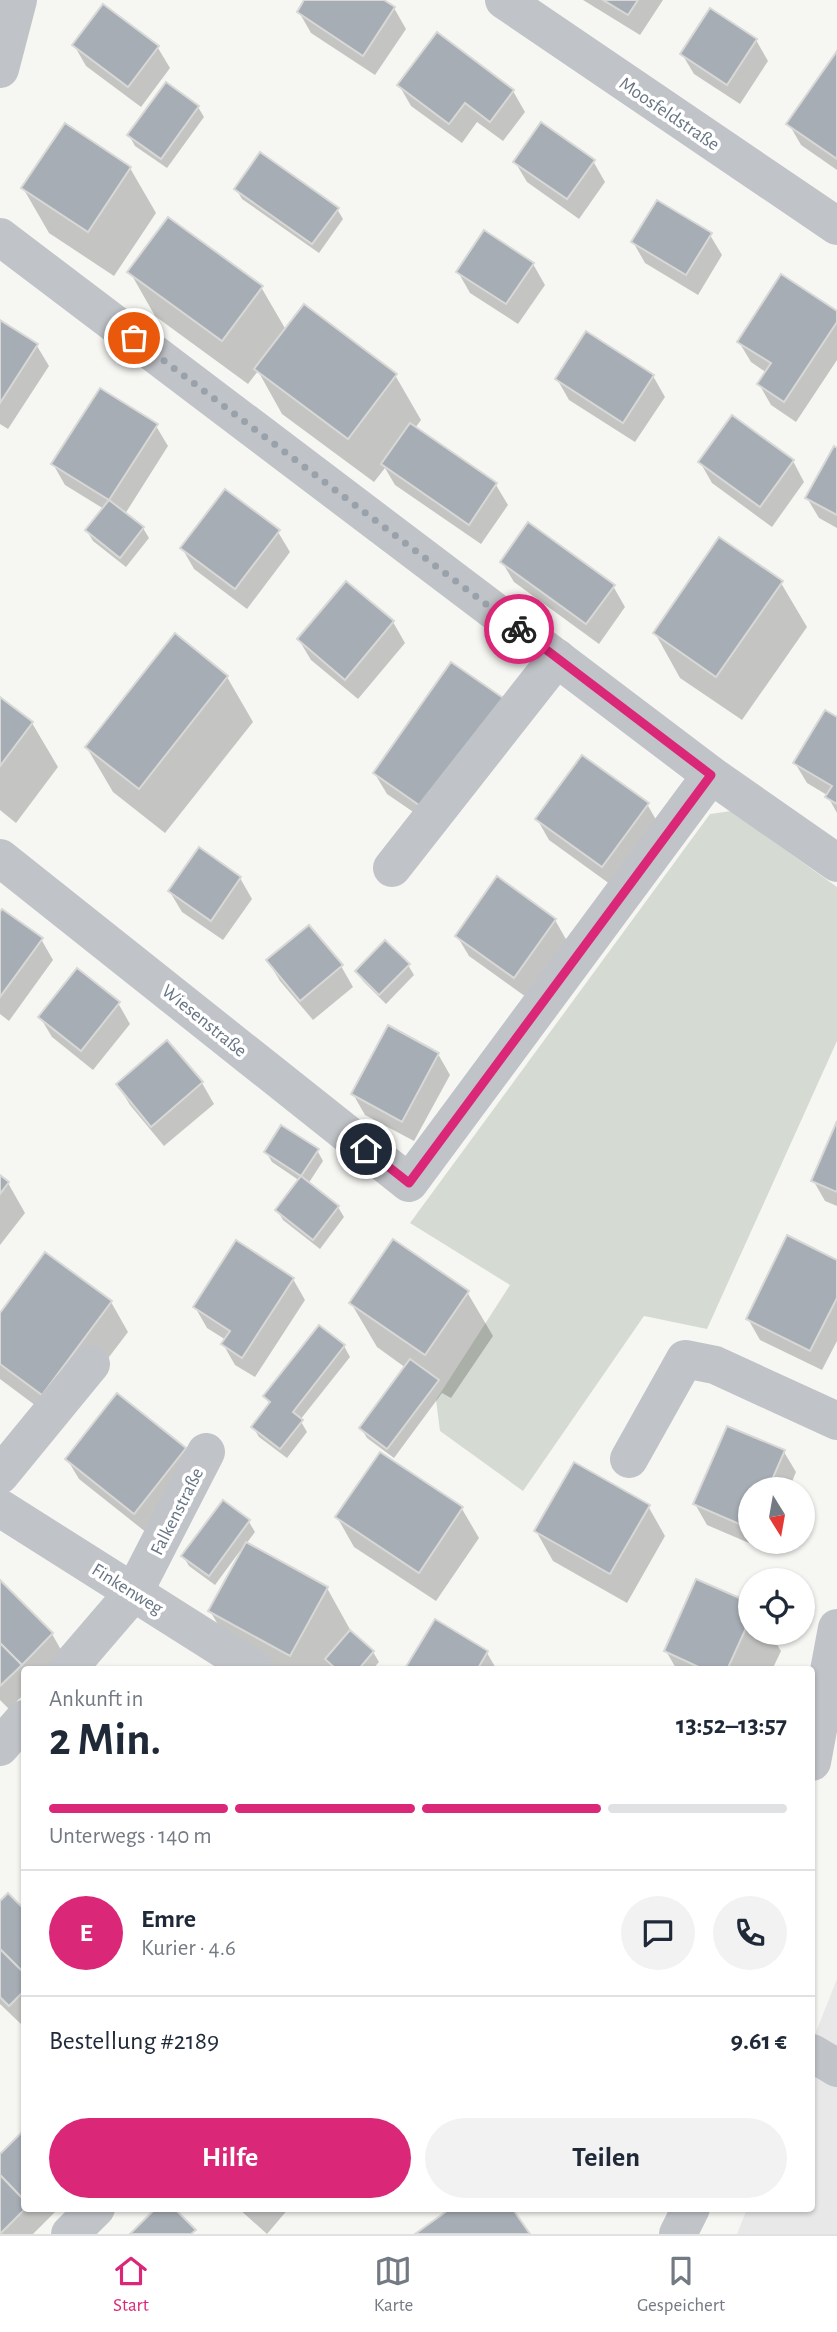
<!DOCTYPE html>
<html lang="de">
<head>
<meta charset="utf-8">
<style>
  body { margin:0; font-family:"Alegreya Sans",sans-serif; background:#f2f2f3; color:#1f2937; height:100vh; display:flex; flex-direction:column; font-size:26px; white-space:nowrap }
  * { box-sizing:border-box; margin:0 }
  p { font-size:23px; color:#747a83 }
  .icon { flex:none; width:38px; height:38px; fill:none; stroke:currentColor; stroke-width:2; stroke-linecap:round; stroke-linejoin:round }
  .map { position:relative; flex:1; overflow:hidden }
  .details { position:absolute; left:21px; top:1666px; width:794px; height:546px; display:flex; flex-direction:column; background:#fff; border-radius:7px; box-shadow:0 2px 5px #0004 }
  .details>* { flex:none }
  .needle { width:46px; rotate:169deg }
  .controls { position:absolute; left:738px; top:1477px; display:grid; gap:14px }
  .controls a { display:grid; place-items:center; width:77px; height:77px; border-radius:50%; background:#fff; box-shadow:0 2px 5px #0004; font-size:35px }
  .pin { position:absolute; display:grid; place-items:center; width:60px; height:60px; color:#fff; margin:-30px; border:4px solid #fff; border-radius:50%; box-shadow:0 2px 7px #0007 }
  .courier { position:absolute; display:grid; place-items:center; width:70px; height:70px; margin:-35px; border:5px solid #db2777; border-radius:50%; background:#fff; color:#222; box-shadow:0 2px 9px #0007 }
  .headline em { font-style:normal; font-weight:600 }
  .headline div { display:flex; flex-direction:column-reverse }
  .headline { display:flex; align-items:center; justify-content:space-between; height:119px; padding:0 28px }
  h1 { font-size:46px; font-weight:600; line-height:52px }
  .bar { display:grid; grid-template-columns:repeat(4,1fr); gap:10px 7px; align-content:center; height:84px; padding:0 28px }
  .bar i { height:9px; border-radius:5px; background:#e0e1e3 }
  .bar .current { background:#db2777 }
  .bar p { grid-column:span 4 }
  .line { display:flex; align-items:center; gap:18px; padding:0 28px; border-top:2px solid #e0e1e3 }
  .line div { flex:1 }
  .round { display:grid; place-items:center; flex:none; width:74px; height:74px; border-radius:37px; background:#f2f2f3 }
  .primary-button { display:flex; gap:14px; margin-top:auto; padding:14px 28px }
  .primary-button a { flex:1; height:80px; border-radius:42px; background:#db2777; color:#fff; font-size:28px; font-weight:600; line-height:80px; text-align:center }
  .primary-button a+a { background:#f2f2f3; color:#1f2937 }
  .dock { display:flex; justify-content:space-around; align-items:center; height:98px; border-top:2px solid #e0e1e3; background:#fff; font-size:19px; color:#747a83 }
  .dock a { display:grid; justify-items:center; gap:4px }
  .dock .current { color:#db2777 }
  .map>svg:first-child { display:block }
  .built { fill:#e7e8e7 }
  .green { fill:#d5dbd3 }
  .shadow { fill:#0003 }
  .building { fill:#a6adb4; stroke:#d8d8d6; stroke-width:2 }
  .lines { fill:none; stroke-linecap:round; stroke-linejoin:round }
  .minor { stroke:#c0c3c7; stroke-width:38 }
  .done { stroke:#99a2aa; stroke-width:7; stroke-dasharray:0 12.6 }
  .route { stroke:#db2777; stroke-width:9 }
  .labels { text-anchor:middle; stroke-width:7; stroke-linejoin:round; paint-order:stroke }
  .street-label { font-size:19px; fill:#677483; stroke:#fff }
</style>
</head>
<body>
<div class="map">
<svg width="837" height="2234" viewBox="0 0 837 2234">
  <rect width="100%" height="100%" fill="#f6f7f3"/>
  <polygon class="built" points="837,1979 837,2234 737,2234 747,2209 812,2208 812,2042"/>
  <polygon class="green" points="731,811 837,887 837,1041 707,1329 644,1316 523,1491 440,1431 436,1400 510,1285 410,1223 710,814"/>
  <g class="shadow">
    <polygon points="306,0 381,0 394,8 406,29 375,75 311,33 299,12"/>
    <polygon points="583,0 663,0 640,35"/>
    <polygon points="103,6 158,48 170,68 141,107 86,66 74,45"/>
    <polygon points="756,40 768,61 740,104 694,74 682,54"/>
    <polygon points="837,54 837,170 801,145 789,124"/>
    <polygon points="399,85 513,91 525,112 503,141 477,122 462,143 411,106"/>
    <polygon points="198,107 204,117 167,168 135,146 129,135"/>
    <polygon points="593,161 605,182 579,219 527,182 515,162"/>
    <polygon points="130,168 156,213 114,276 49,233 23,188"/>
    <polygon points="236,189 337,209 343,219 319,253 242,199"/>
    <polygon points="710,235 722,255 698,295 645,263 633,242"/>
    <polygon points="533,264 545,285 518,324 470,293 458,272"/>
    <polygon points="130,272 261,287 286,330 395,375 421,420 415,428 496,485 508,505 481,544 395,485 385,468 374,482 282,414 258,371 248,384 155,316"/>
    <polygon points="837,313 837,360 796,422 771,405 759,384 767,373 751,362 739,342"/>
    <polygon points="0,322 37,346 49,366 8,429 0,424"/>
    <polygon points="653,376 665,397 635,442 569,400 557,379"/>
    <polygon points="156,426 168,446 125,514 143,528 149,538 126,567 93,541 87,531 104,509 65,485 53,464"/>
    <polygon points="837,450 837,528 819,518 807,498"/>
    <polygon points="793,461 804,482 772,527 712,483 700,462"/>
    <polygon points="278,532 290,552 247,609 194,569 182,548"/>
    <polygon points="502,562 613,586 625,607 599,644 514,582"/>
    <polygon points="781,583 807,627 742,720 680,678 655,633"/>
    <polygon points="393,622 405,643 358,699 311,660 299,640"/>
    <polygon points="451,664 441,831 387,794 375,774"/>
    <polygon points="227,677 253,722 165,833 113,792 87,748"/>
    <polygon points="0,699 32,723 58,767 16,823 0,810"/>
    <polygon points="837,719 837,813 827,795 807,783 795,763"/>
    <polygon points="647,804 659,825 614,887 549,840 537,819"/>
    <polygon points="240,878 252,899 223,940 182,912 170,892"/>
    <polygon points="0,915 41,939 53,960 9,1021 0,1014"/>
    <polygon points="555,920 567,941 526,997 469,956 457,936"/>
    <polygon points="268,961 341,966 353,987 313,1020 280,981"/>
    <polygon points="408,965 414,975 386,1004 363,981 357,971"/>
    <polygon points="118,1003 130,1024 93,1070 52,1037 40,1017"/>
    <polygon points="167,1043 202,1083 214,1104 164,1146 130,1105 118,1085"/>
    <polygon points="438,1054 450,1075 414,1141 365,1115 353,1094"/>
    <polygon points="837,1126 837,1206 825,1201 813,1180"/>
    <polygon points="317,1150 323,1161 308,1184 338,1207 344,1217 320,1249 283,1220 277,1210 300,1181 272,1162 266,1152"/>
    <polygon points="0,1178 8,1183 25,1213 0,1245"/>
    <polygon points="837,1262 837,1341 822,1370 760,1340 748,1319"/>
    <polygon points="293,1279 305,1300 255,1377 235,1365 223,1344 226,1340 207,1328 195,1307"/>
    <polygon points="467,1292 493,1336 451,1398 442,1393 394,1458 367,1438 361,1428 406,1368 377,1347 351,1303"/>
    <polygon points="111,1302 128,1332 59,1423 0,1379 0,1316"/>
    <polygon points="344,1346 350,1357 300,1420 307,1432 287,1458 259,1437 253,1427 270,1405 265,1396"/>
    <polygon points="185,1449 197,1470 147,1533 79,1479 67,1459"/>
    <polygon points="784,1452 796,1472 789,1489 751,1489 751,1542 766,1542 763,1549 707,1525 695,1504"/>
    <polygon points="380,1454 462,1509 479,1538 436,1601 354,1547 337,1517"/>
    <polygon points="223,1502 249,1522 255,1532 246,1544 327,1588 352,1633 373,1652 379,1662 372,1670 262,1670 236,1655 210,1611 242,1553 240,1551 215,1585 189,1566 183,1556"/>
    <polygon points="648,1506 665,1536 627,1603 553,1561 536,1531"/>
    <polygon points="0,1582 52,1634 64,1655 49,1670 24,1670 24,1694 9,1709 0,1700"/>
    <polygon points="751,1605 751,1633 770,1633 781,1651 772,1670 677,1670 666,1651"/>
    <polygon points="436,1621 487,1653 497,1670 406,1670"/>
    <polygon points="8,1895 24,1911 24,2023 22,2025 0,2004 0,1904"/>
    <polygon points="23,2134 24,2208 59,2208 33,2234 0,2234 0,2157"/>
    <polygon points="238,2208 289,2208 267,2234"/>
  </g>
  <g class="building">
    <polygon points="304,0 384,0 395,7 363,56 297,12"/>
    <polygon points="603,0 638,0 628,15"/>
    <polygon points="103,4 159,46 128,87 72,45"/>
    <polygon points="710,8 757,39 727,85 680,54"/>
    <polygon points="437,32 514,90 490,122 465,103 449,124 397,85"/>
    <polygon points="837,51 837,159 786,124"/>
    <polygon points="166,82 199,106 161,159 127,135"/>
    <polygon points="541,122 595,160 567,199 513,162"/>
    <polygon points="65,123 131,167 88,232 21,188"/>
    <polygon points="260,152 339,208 312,244 234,189"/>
    <polygon points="657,200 712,233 686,275 631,242"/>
    <polygon points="168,217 263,286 222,341 127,272"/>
    <polygon points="484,230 534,263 506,304 456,272"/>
    <polygon points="781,274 837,311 837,322 784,402 757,384 771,363 737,342"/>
    <polygon points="304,304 397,374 348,439 254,369"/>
    <polygon points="0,320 38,344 0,403"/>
    <polygon points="586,331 654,375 623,423 555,379"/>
    <polygon points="100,388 158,424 109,500 51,464"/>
    <polygon points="732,415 794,460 760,507 698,462"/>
    <polygon points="410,423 497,483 469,525 381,464"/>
    <polygon points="834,446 837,448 837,515 805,498"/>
    <polygon points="225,489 280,530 235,589 180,548"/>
    <polygon points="109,500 144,527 120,558 85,530"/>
    <polygon points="528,522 615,585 586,624 500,562"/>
    <polygon points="719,537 783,581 716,677 653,633"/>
    <polygon points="346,581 394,621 345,680 297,639"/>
    <polygon points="175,633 228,676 139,789 85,747"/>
    <polygon points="451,662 506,700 429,812 373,773"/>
    <polygon points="0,697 33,722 0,766"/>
    <polygon points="825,710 837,717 837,804 825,797 832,786 793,763"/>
    <polygon points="582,755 649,803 602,867 535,819"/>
    <polygon points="199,847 241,877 211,921 168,891"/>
    <polygon points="497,876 556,919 514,978 455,936"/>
    <polygon points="2,909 43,938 0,997 0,912"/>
    <polygon points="309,925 343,965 300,1001 266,960"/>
    <polygon points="385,940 410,964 379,995 355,971"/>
    <polygon points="77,968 120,1002 81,1051 38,1017"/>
    <polygon points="388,1025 439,1053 402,1122 351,1094"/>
    <polygon points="167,1040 203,1082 151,1127 116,1084"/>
    <polygon points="837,1121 837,1192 811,1181"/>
    <polygon points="281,1125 319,1149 301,1176 264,1152"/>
    <polygon points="0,1175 9,1182 0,1194"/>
    <polygon points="301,1176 339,1206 313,1240 275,1210"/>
    <polygon points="787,1235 837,1260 837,1298 810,1351 746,1319"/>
    <polygon points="393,1239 469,1291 425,1355 349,1303"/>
    <polygon points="236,1240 294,1278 242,1358 221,1344 230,1331 193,1307"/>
    <polygon points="45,1252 112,1301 42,1395 0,1364 0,1313"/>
    <polygon points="319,1325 345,1345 293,1412 303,1420 280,1449 251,1427 270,1402 263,1396"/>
    <polygon points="410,1359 439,1380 387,1449 359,1428"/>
    <polygon points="117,1393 186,1448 134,1514 65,1459"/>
    <polygon points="727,1426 785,1450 768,1489 751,1489 751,1529 693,1504"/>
    <polygon points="380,1452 463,1507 419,1573 335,1517"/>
    <polygon points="574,1462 650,1505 610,1574 534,1531"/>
    <polygon points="223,1500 250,1520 209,1576 181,1556"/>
    <polygon points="246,1542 328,1587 290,1656 208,1611"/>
    <polygon points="696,1579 751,1603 751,1617 727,1670 705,1670 664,1651"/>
    <polygon points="0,1580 53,1633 22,1665 0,1643"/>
    <polygon points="435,1619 488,1651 477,1670 404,1670"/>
    <polygon points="350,1630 374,1651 358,1670 337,1670 325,1659"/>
    <polygon points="0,1643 22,1665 0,1686"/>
    <polygon points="8,1893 24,1909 24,1973 0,1949 0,1901"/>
    <polygon points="0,1949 24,1973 24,1991 9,2006 0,1997"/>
    <polygon points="23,2131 24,2133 24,2200 0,2175 0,2154"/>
    <polygon points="0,2175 24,2200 26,2208 0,2234"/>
    <polygon points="156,2208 174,2208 196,2230 191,2234 130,2234"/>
    <polygon points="451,2208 512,2208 530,2234 415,2234"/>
  </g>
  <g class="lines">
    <g class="minor">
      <polyline points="504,0 837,226"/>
      <polyline points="0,69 18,0"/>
      <polyline points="0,237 711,775 837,863"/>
      <polyline points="0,858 409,1183 711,775"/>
      <polyline points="392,868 557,658"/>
      <polyline points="629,1459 685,1359 715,1365 837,1421"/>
      <polyline points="0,1475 91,1364"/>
      <polyline points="0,1508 256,1670"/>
      <polyline points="67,1670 134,1592 206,1452"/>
      <polyline points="0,1747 24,1719"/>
      <polyline points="812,1762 837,1628"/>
      <polyline points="812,2053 837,2068"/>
      <polyline points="70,2234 96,2208"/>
      <polyline points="678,2234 691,2208"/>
    </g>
  </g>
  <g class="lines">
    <polyline class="done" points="134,338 519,629"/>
    <polyline class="route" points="366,1149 409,1183 711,775 519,629"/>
  </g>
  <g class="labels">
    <g class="street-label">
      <text transform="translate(670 113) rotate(34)" y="7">Moosfeldstraße</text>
      <text transform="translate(205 1020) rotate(39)" y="7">Wiesenstraße</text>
      <text transform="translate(176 1511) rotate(-63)" y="7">Falkenstraße</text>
      <text transform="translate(128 1588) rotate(32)" y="7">Finkenweg</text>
    </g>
  </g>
</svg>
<div class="controls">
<a><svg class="needle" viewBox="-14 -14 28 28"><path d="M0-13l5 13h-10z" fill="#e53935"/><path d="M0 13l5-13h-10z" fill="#747a83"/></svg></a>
<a><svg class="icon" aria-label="locate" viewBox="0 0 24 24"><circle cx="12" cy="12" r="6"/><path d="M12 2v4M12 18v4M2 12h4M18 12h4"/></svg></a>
</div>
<div class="pin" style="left:134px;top:338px;background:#ea580c"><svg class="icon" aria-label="bag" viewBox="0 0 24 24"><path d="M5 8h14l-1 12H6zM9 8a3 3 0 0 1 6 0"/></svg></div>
<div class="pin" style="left:366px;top:1149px;background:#1f2937"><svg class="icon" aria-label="home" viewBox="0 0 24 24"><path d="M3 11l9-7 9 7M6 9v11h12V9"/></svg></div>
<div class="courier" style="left:519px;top:629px"><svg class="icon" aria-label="bike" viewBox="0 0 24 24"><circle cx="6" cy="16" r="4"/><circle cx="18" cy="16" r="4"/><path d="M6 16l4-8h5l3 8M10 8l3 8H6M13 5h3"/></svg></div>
<section class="details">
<div class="headline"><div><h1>2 Min.</h1><p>Ankunft in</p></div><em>13:52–13:57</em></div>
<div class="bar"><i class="current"></i><i class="current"></i><i class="current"></i><i></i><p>Unterwegs · 140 m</p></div>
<div class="line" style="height:126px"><b class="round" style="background:#db2777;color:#fff">E</b><div><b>Emre</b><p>Kurier · 4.6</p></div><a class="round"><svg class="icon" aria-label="chat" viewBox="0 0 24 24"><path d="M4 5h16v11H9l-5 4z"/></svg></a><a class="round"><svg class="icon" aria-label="phone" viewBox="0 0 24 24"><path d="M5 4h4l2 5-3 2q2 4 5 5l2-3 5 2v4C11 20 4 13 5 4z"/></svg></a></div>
<div class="line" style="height:91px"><div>Bestellung #2189</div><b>9.61 €</b></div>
<div class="primary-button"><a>Hilfe</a><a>Teilen</a></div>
</section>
</div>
<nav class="dock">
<a class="current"><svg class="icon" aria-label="home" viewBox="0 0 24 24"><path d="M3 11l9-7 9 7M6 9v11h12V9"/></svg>Start</a>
<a><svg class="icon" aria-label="map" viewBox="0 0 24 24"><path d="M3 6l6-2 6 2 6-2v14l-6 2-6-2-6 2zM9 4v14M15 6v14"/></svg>Karte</a>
<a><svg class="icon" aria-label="saved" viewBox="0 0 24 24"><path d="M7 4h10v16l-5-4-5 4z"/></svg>Gespeichert</a>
</nav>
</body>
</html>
